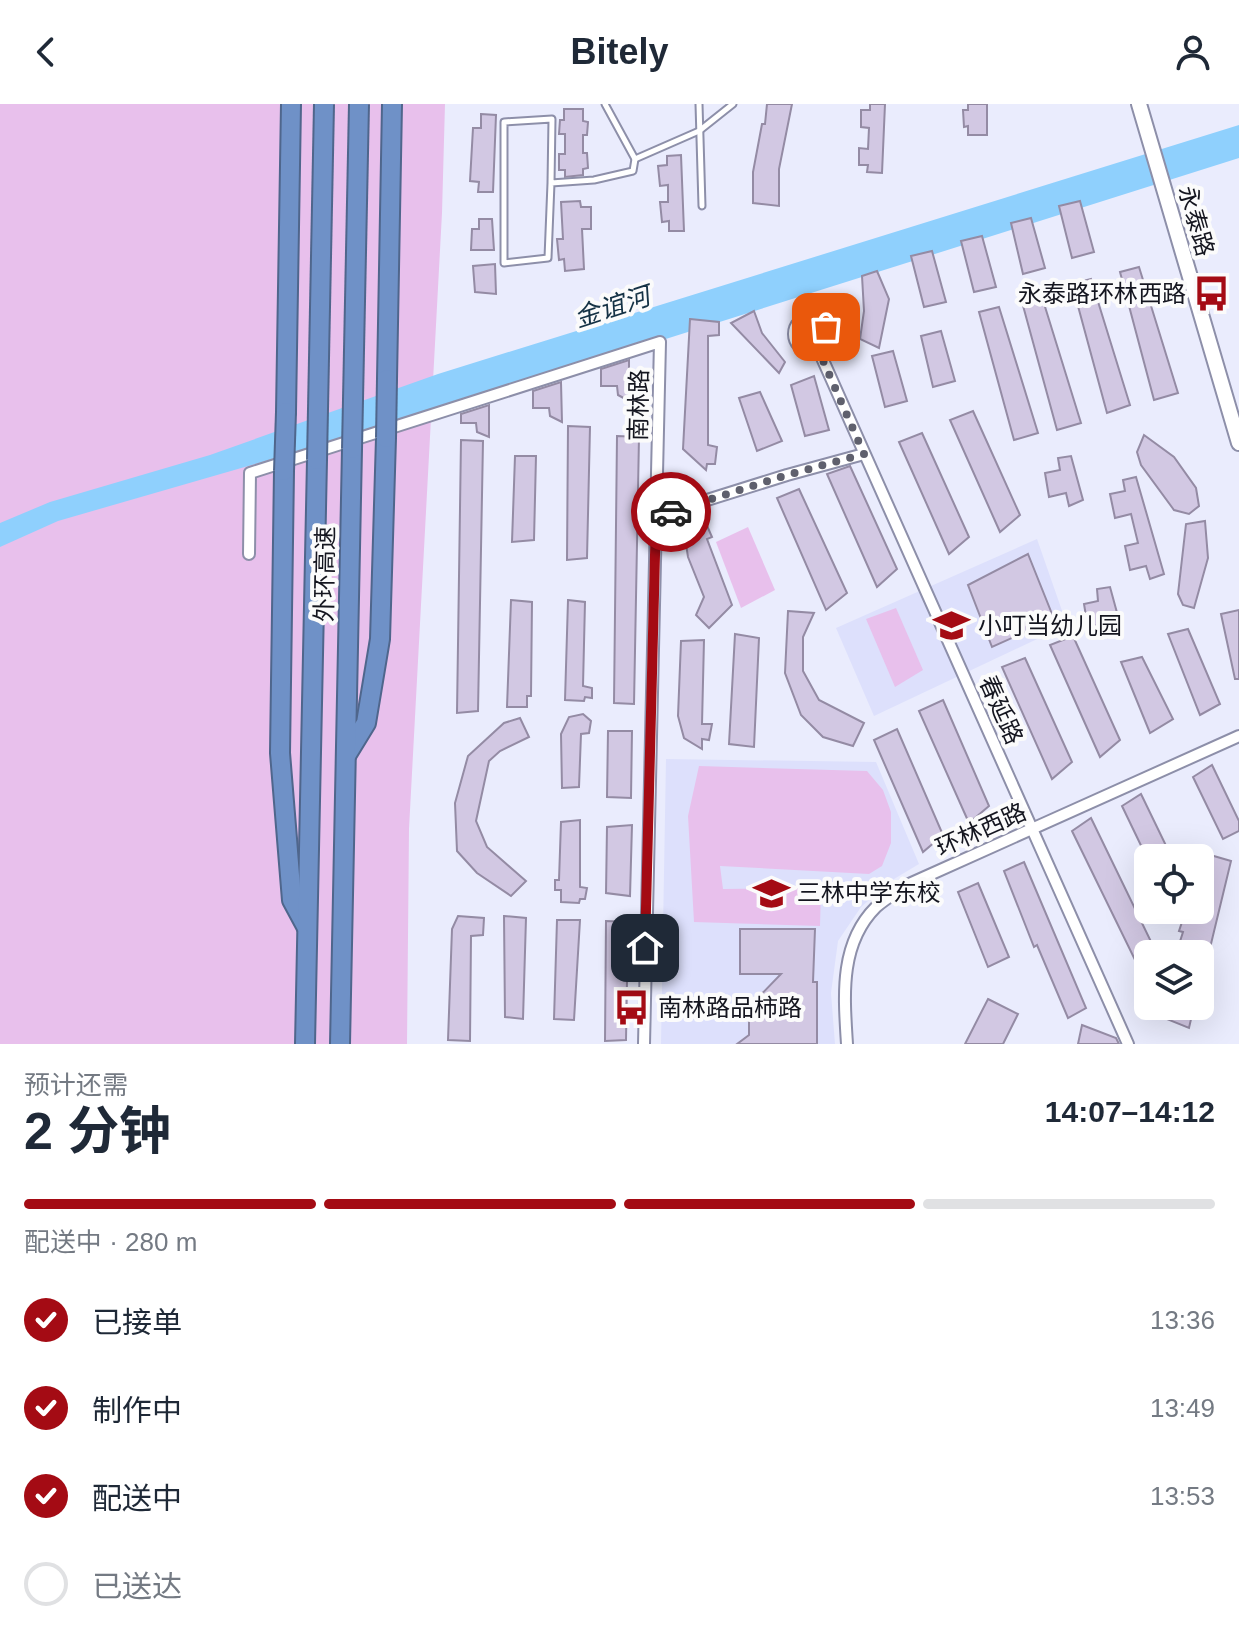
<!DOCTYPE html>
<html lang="zh">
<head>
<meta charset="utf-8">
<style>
  body { margin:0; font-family:Helvetica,"Noto Sans SC",sans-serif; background:#f2f2f3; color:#1f2937; height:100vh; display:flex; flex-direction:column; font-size:30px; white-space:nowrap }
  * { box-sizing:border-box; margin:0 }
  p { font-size:26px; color:#747a83 }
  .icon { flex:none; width:44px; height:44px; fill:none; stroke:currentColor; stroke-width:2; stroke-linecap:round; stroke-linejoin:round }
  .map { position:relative; height:940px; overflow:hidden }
  .details { display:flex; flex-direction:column; background:#fff; flex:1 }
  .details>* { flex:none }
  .controls { position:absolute; left:1134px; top:740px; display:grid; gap:16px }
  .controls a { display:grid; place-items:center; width:80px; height:80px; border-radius:12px; background:#fff; box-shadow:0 8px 32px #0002; font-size:40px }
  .pin { position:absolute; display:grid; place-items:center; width:68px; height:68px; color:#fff; margin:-34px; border-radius:16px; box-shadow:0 4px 12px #0006 }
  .courier { position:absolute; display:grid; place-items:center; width:80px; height:80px; margin:-40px; border:6px solid #a40b14; border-radius:50%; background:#fff; color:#222; box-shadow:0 2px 10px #0007 }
  .headline em { font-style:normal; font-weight:700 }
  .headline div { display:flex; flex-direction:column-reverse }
  .headline { display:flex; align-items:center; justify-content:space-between; height:136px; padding:0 24px }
  h1 { font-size:52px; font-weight:700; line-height:60px }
  .bar { display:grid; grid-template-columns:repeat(4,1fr); gap:12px 8px; align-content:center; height:96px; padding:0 24px }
  .bar i { height:10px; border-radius:6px; background:#e0e1e3 }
  .bar .current { background:#a40b14 }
  .bar p { grid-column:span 4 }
  ol { padding:0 24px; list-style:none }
  li { display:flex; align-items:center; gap:24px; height:88px }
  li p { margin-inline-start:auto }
  li .icon { padding:8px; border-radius:50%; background:#a40b14; color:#fff; stroke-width:4 }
  li:last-child { color:#747a83 }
  li i { width:44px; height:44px; border:4px solid #e0e1e3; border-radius:50% }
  header { display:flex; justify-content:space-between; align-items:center; height:104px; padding:0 24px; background:#fff; font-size:36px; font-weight:700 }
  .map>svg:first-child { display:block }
  .built { fill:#dde0fc }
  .green { fill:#e8c0ec }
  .water { fill:#8fd0fd }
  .building { fill:#d2c8e3; stroke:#948ba4; stroke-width:2 }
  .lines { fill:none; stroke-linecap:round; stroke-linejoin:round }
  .lane-casing { stroke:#8d8fa9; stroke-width:9 }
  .street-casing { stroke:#8d8fa9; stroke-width:14 }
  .secondary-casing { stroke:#8d8fa9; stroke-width:18 }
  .highway-casing { stroke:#4f668c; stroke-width:22 }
  .lane { stroke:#fff; stroke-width:5 }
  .street { stroke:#fff; stroke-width:10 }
  .secondary { stroke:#fff; stroke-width:14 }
  .highway { stroke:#6f91c7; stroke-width:18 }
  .highway-bridge-casing { stroke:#4f668c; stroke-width:22; stroke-linecap:butt }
  .highway-bridge { stroke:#6f91c7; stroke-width:18 }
  .done { stroke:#5f606d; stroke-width:8; stroke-dasharray:0 14.4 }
  .route { stroke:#a40b14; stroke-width:10 }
  .labels { text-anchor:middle; stroke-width:8; stroke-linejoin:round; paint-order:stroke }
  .street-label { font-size:24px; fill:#14151f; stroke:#fbfbfb }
  .poi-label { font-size:24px; fill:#14151f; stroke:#fbfbfb; text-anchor:start }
  .water-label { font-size:26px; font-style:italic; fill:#153245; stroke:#fbfbfb }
</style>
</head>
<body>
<header><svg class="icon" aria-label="back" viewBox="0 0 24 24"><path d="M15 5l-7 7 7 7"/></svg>Bitely<svg class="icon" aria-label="person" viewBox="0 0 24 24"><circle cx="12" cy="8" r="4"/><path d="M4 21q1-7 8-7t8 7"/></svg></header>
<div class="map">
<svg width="1239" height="940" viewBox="0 0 1239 940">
  <rect width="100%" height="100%" fill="#eaecfd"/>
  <g class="built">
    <polygon points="1037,435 1067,521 874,612 836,524"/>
    <polygon points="666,655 876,658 919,760 894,775 861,803 838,837 831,889 835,940 661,940"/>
  </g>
  <g class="green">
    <polygon points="0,0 445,0 442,109 409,725 407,940 0,940"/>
    <polygon points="748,423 775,486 741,504 716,438"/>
    <polygon points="896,504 923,566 895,583 866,515"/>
    <polygon points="699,662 867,667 883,686 891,708 891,739 882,762 869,770 720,762 723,785 821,784 820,822 694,818 688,712"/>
  </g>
  <polygon class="water" points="1239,21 1239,54 431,309 58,417 0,443 0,419 50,398 210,351 438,270"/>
  <g class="building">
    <polygon points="767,0 792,0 779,65 779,102 753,99 753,68 762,20 765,20"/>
    <polygon points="870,0 885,0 882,69 867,68 868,61 859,61 859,44 868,45 869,24 861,23 861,6 870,6"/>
    <polygon points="968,0 987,0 987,31 968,31 968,22 964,23 963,6 968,6"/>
    <polygon points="564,5 583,5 583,17 588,18 587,31 583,31 583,49 587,49 588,64 583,65 583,71 565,73 565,66 559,66 559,50 565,50 565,30 559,30 560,16 564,16"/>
    <polygon points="481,10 496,11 493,88 478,88 479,78 470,77 473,24 481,24"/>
    <polygon points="681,51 684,127 669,127 669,117 662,118 660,98 668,98 668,81 660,82 658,62 667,61 667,52"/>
    <polygon points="580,97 581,103 591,103 591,125 582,125 584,165 565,167 564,155 559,156 557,135 563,135 561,98"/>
    <polygon points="1080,97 1094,148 1072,154 1059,102"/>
    <polygon points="1031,114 1045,164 1023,170 1011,119"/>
    <polygon points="479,115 492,115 494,146 471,146 472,125 479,125"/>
    <polygon points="982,132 996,183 974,188 961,137"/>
    <polygon points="932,147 946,198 924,203 911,152"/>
    <polygon points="495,160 496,190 475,188 473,162"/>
    <polygon points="1139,163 1178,289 1154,296 1120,168"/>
    <polygon points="877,167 889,195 879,244 860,235 864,207 862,172"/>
    <polygon points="1091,175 1130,301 1107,309 1072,180"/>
    <polygon points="1042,193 1081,319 1057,326 1022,198"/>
    <polygon points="999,203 1038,329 1014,336 979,208"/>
    <polygon points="754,207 762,229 785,258 779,269 731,219"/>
    <polygon points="690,215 719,218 719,231 708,232 708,341 717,343 715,360 707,360 706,366 683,345"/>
    <polygon points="941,227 955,277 933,283 921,232"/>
    <polygon points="893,247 907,297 885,303 872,252"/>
    <polygon points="629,256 629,297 618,291 617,282 601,282 601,265"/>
    <polygon points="814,272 829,326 805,332 791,281"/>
    <polygon points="561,278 562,318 550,312 549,304 533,304 533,287"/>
    <polygon points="760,288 782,337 757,347 739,294"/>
    <polygon points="489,301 489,333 477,328 476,319 461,319 461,310"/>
    <polygon points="973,307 1020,411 1000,428 950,316"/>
    <polygon points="568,322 590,323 587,454 567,456"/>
    <polygon points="922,329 969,433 949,450 899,338"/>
    <polygon points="1144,331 1174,353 1196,384 1199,402 1189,410 1174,406 1141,361 1137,348"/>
    <polygon points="617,332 639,333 634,600 614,599"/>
    <polygon points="461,336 483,337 478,607 457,609"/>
    <polygon points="515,352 536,352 534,436 512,438"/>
    <polygon points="1071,352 1083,396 1069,402 1066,389 1049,393 1045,369 1060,366 1058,354"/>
    <polygon points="850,362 897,465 877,483 827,370"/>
    <polygon points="1136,373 1164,470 1150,475 1146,462 1130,466 1125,442 1138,439 1131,410 1115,414 1110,390 1125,387 1123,376"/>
    <polygon points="799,385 847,489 826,506 777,394"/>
    <polygon points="704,415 712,433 707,435 732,501 709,524 696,511 704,493 688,453 684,427"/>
    <polygon points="1205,417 1208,454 1194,504 1183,501 1178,490 1186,420"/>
    <polygon points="1028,450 1054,515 992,543 968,481"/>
    <polygon points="1110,483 1122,527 1108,533 1105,519 1088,524 1084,500 1098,497 1097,485"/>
    <polygon points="511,496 532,498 531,592 527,592 527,603 507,603"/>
    <polygon points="568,496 585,498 583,582 592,584 592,594 585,593 584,597 565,596"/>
    <polygon points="1239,506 1239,575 1235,575 1221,510"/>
    <polygon points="788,507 814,509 803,533 803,567 819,596 864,619 853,642 823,633 801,611 785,569"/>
    <polygon points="1188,525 1220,600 1200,611 1168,530"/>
    <polygon points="735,530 759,534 754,643 729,640"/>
    <polygon points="1073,532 1120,636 1100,653 1050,541"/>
    <polygon points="704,536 702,620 712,620 709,636 702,635 702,645 684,634 678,612 681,537"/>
    <polygon points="1142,553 1173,615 1150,629 1121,558"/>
    <polygon points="1025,554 1072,658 1052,675 1002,563"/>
    <polygon points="943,596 989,702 969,719 919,607"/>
    <polygon points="583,610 591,617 589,629 581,630 579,683 562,684 561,630 569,613"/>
    <polygon points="520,614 529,633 500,647 489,657 476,717 487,743 526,777 511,792 477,769 457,747 455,699 468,652 504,619"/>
    <polygon points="897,625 943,731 923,748 874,636"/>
    <polygon points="608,627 632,627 631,694 607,693"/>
    <polygon points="1212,661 1239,717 1239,727 1223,735 1193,673"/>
    <polygon points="1141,690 1172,754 1147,754 1122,702"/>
    <polygon points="1091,714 1157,850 1148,850 1148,855 1137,860 1072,727"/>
    <polygon points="580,716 580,783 587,784 585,795 580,795 579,799 561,798 561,786 555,786 555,776 559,776 561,718"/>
    <polygon points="632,721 630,792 606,789 607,723"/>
    <polygon points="1200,748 1231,757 1203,873 1200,873 1200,850 1176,850 1183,828 1179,827 1186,806 1200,806"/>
    <polygon points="1024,758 1086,904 1068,914 1037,841 1034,843 1004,767"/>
    <polygon points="978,779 1009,853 988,863 958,788"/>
    <polygon points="458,812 484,814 483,831 471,832 470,937 448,936 452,825"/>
    <polygon points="504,812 526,814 523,915 505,913"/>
    <polygon points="557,816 580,816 574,916 554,915"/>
    <polygon points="606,817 628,818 626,936 605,937"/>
    <polygon points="740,825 815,825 813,878 817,878 817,940 737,940 749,931 749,903 781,870 740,870"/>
    <polygon points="988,895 1018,910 1003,940 965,940"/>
    <polygon points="1160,902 1194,902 1189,924 1157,911"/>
    <polygon points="1082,921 1116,934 1119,940 1078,940"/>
  </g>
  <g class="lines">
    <defs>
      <g id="lane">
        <polyline points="699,0 702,102"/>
        <polyline points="635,55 699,27 733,0"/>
        <polyline points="551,79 552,15 504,18 504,159 548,154 551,79 594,76 633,67 635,55 605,0"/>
      </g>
      <g id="street">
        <circle cx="811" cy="230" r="17"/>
        <polyline points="818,245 1128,940"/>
        <polyline points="656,412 787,371 864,350"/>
        <polyline points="249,450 250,369 660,238 644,940"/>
        <path d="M847,940C844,892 839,840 876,803C885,795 897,788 907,781L1239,632"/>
      </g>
      <polyline id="secondary" points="1139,0 1239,339"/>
      <g id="highway">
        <polyline points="387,275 392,0"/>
        <polyline points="286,308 291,0"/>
        <polyline points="284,367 280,649 292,796 306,822"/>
        <polyline points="347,650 366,619 380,535 386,334"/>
        <polyline points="305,940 317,356"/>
        <polyline points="340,940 352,345"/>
      </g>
    </defs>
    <use href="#lane" class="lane-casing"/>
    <use href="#street" class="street-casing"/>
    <use href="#secondary" class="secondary-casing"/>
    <use href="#highway" class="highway-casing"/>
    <use href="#lane" class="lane"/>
    <use href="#street" class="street"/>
    <use href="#secondary" class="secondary"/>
    <use href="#highway" class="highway"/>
    <defs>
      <g id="highway-bridge">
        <polyline points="386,334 387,275"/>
        <polyline points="352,345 359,0"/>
        <polyline points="317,356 324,0"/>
        <polyline points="284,367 286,308"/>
      </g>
    </defs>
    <use href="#highway-bridge" class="highway-bridge-casing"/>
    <use href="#highway-bridge" class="highway-bridge"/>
  </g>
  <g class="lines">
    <polyline class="done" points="671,408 787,371 864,350 818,245 827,236 826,223"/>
    <polyline class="route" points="645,844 656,412 671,408"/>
  </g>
  <defs>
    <symbol id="bus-bare" viewBox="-9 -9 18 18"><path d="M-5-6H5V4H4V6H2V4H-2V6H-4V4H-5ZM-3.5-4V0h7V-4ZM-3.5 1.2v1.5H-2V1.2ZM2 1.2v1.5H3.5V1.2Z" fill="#a40b14" stroke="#fbfbfb" stroke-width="2.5" paint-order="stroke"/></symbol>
    <symbol id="school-bare" viewBox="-9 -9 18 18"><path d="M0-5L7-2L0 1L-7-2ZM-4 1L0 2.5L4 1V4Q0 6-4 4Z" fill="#a40b14" stroke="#fbfbfb" stroke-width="2.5" paint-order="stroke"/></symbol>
  </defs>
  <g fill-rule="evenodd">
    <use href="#bus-bare" x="1186" y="164" width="51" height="51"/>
    <use href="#school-bare" x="926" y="496" width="51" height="51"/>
    <use href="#school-bare" x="746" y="764" width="51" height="51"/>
    <use href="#bus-bare" x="606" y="878" width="51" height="51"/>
  </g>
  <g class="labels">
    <g class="street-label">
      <text transform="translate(1196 117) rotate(74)" y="8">永泰路</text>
      <text transform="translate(639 301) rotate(-89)" y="8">南林路</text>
      <text transform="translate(325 470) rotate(-89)" y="8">外环高速</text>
      <text transform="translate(1001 606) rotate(66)" y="8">春延路</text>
      <text transform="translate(981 726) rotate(-24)" y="8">环林西路</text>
    </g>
    <g class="poi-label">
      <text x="1186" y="198" text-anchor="end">永泰路环林西路</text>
      <text x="978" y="530">小叮当幼儿园</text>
      <text x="797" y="797">三林中学东校</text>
      <text x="658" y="912">南林路品柿路</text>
    </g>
    <g class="water-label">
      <text transform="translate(612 203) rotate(-18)" y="9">金谊河</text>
    </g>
  </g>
</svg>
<div class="controls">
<a><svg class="icon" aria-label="locate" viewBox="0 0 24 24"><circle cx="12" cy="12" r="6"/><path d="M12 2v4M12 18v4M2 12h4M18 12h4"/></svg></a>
<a><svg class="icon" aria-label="layers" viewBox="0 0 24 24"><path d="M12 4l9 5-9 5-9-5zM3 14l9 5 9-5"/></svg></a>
</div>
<div class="pin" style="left:826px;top:223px;background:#ea580c"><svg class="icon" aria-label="bag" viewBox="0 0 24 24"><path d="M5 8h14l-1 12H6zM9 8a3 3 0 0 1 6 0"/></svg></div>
<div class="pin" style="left:645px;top:844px;background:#1f2937"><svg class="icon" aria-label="home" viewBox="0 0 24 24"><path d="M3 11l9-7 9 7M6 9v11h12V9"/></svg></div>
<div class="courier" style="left:671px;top:408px"><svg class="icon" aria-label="car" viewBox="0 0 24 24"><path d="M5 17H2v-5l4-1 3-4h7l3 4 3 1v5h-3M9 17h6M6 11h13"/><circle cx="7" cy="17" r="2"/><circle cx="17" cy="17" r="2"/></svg></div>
</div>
<section class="details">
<div class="headline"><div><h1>2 分钟</h1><p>预计还需</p></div><em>14:07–14:12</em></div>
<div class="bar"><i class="current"></i><i class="current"></i><i class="current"></i><i></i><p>配送中 · 280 m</p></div>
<ol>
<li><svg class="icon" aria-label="check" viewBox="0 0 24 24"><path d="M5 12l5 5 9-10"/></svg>已接单<p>13:36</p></li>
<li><svg class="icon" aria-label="check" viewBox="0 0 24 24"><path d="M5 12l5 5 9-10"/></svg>制作中<p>13:49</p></li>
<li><svg class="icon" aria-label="check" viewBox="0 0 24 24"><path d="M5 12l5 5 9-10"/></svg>配送中<p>13:53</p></li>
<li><i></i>已送达</li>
</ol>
</section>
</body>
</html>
